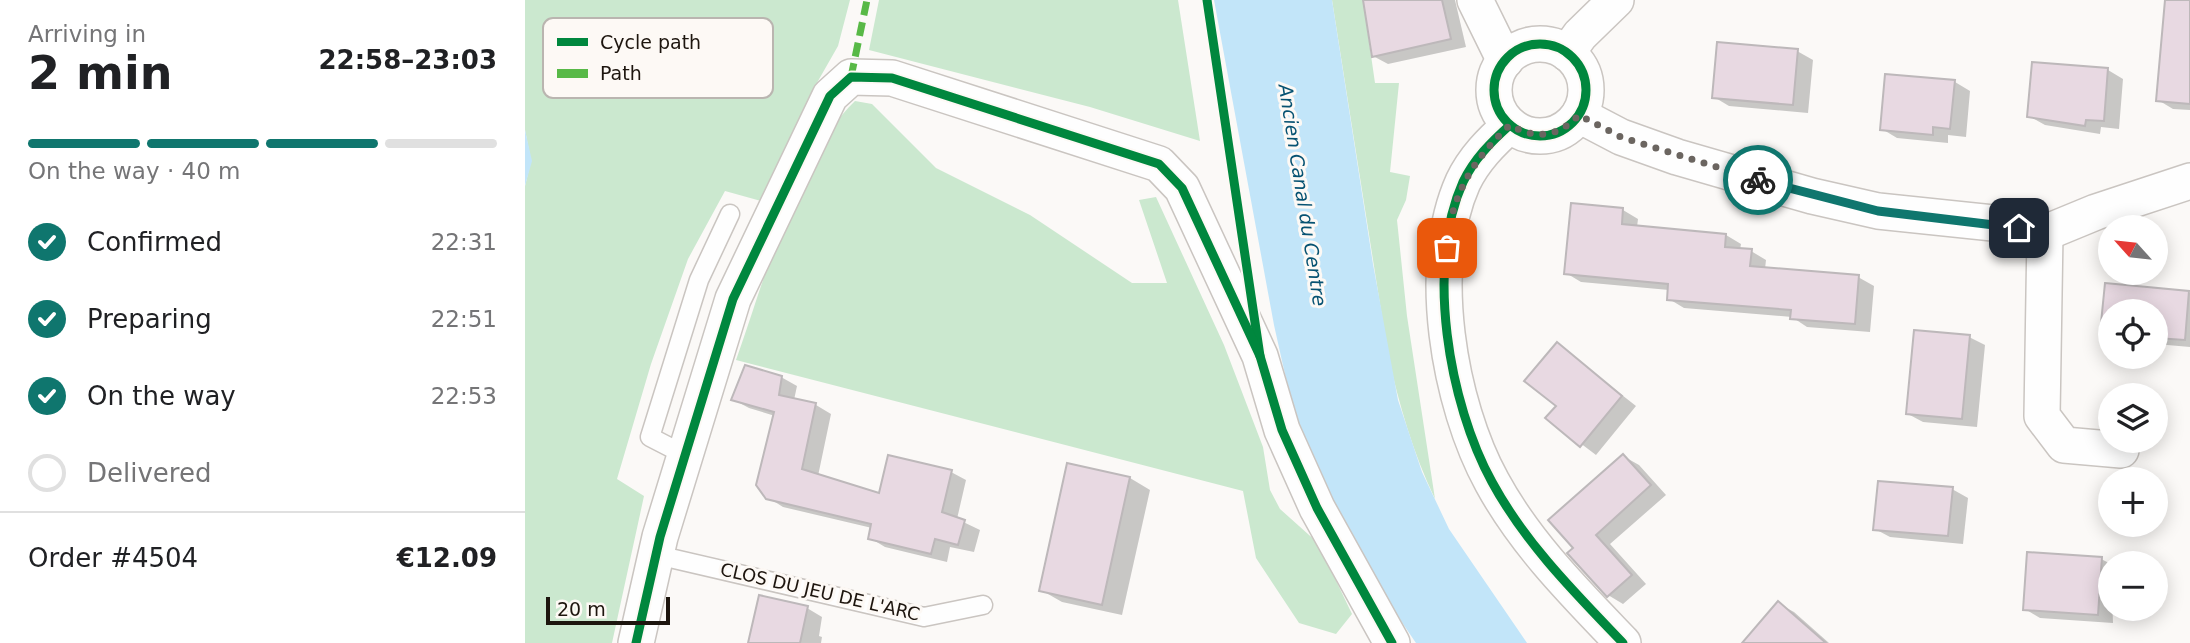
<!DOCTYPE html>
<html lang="en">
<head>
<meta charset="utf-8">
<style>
  body { margin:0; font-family:"DejaVu Sans",sans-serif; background:#f6f6f6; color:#202124; height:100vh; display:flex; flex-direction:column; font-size:26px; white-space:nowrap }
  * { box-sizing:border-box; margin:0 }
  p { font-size:23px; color:#757577 }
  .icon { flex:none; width:38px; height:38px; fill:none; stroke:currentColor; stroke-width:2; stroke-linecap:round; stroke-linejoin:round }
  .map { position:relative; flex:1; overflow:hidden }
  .side { display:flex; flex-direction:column; background:#fff; width:525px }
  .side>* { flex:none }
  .needle { width:46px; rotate:297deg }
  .buttons { position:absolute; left:1573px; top:215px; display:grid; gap:14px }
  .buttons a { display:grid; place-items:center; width:70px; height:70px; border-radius:50%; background:#fff; box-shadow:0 4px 18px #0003; font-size:35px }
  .scale { position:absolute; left:21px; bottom:18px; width:124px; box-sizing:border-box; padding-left:7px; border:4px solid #1d150e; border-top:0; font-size:19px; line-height:24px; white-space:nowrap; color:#1d150e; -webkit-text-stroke:5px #fdf9f5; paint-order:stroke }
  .pin { position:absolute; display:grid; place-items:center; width:60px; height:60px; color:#fff; margin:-30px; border-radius:14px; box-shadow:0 4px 10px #0006 }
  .courier { position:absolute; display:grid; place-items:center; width:70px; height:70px; margin:-35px; border:5px solid #0f766e; border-radius:50%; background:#fff; color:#222; box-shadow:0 2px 9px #0007 }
  .summary em { font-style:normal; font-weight:700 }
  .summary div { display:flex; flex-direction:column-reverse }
  .summary { display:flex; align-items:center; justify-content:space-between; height:119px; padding:0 28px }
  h1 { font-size:46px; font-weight:700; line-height:52px }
  .bar { display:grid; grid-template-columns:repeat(4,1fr); gap:10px 7px; align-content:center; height:84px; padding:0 28px }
  .bar i { height:9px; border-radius:5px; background:#e0e0e0 }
  .bar .active { background:#0f766e }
  .bar p { grid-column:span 4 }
  .line { display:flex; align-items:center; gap:18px; padding:0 28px; border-top:2px solid #e0e0e0 }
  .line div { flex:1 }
  ol { padding:0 28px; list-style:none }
  li { display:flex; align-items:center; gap:21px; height:77px }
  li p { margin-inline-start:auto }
  li .icon { padding:7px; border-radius:50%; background:#0f766e; color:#fff; stroke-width:4 }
  li:last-child { color:#757577 }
  li i { width:38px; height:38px; border:4px solid #e0e0e0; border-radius:50% }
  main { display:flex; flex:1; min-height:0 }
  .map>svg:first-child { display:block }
  .green { fill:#cbe8cf }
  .water { fill:#c2e5f9 }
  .shadow { fill:#0003 }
  .building { fill:#e8d9e2; stroke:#bdb8ba; stroke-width:2 }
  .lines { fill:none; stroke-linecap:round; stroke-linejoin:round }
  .lane-casing { stroke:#cac5c1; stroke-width:21 }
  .street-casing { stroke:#cac5c1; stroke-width:38 }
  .lane { stroke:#fefefe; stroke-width:18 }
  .street { stroke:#fefefe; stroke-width:35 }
  .quiet { stroke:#58b947; stroke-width:7; stroke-dasharray:14 7; stroke-linecap:butt }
  .cycleway-casing { stroke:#fdf9f5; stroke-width:13 }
  .cycleway { stroke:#00873e; stroke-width:9 }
  .done { stroke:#6b6560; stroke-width:7; stroke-dasharray:0 12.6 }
  .route { stroke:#0f766e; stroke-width:9 }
  .labels { text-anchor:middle; stroke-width:6; stroke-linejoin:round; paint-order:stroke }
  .street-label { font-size:18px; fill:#1d150e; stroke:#fdf9f5 }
  .water-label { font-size:19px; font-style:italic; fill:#065272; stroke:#fdf9f5 }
  .key { fill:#fdf9f5; stroke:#bab5b0; stroke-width:2 }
  .key-label { font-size:19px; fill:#1d150e }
</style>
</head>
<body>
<main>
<section class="side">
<div class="summary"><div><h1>2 min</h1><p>Arriving in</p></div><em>22:58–23:03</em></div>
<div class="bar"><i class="active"></i><i class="active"></i><i class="active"></i><i></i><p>On the way · 40 m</p></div>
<ol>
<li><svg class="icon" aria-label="check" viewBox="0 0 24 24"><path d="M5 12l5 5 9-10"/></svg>Confirmed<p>22:31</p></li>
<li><svg class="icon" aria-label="check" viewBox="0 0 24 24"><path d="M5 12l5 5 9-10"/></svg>Preparing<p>22:51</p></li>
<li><svg class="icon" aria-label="check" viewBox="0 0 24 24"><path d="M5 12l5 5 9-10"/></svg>On the way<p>22:53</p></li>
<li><i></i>Delivered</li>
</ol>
<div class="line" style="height:91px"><div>Order #4504</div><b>€12.09</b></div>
</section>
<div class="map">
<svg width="1665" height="643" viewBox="0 0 1665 643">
  <rect width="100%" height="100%" fill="#fbf9f7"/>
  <g class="green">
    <polygon points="0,0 325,0 313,46 289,88 236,201 200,191 163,259 126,364 92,479 119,496 87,643 0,643 0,186 6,161 0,130"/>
    <polygon points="354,0 653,0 675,141 565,107 344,50"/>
    <path d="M807,0H838L850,83H874L865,172L885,176L881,200L872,220L882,316L910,499C888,453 874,404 863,355Z"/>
    <path d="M330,101L347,104L411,168L505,215L607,283H642L614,200L631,197L699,345L738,447L745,490L755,509L793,543L827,614L811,634L774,623L731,558L718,491L211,360C239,282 271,158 330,101Z"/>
  </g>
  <g class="water">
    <path d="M689,0H807L848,264L873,400L897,472L924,529L1002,643H891C851,585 814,523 786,458C768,417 759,369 749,325Z"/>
    <polygon points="0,130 7,161 0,186"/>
  </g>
  <g class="shadow">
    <polygon points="857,0 930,0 941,47 863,64 848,56"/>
    <polygon points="1665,17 1665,110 1648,109 1633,100"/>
    <polygon points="1272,51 1288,60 1283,113 1204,106 1189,97"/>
    <polygon points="1583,70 1598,79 1594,129 1576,127 1575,134 1520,125 1504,116"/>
    <polygon points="1430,82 1445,91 1441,137 1423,135 1423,143 1372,138 1357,129"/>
    <polygon points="1098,210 1113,219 1112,227 1201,235 1216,244 1215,250 1226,251 1241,260 1240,269 1333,277 1349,286 1345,332 1282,327 1267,317 1159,308 1144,299 1144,290 1056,282 1041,273"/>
    <polygon points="1582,285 1665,293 1665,347 1631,344 1631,312 1586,312 1586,337 1577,332"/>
    <polygon points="1444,337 1460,345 1452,427 1398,422 1383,414"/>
    <polygon points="1032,344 1111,406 1071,455 1022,418 1033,406"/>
    <polygon points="256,377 272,386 269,400 291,405 306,414 293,476 355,495 426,472 441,480 432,519 455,530 449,552 425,547 422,562 360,547 345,538 347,528 258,507 242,497 250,416 224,408 209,400"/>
    <polygon points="1098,456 1114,465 1141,495 1085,544 1121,584 1098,604 1083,595 1050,548"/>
    <polygon points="605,478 625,490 597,615 537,602 516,590"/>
    <polygon points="1427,489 1443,498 1438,544 1365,537 1350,529"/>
    <polygon points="1576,559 1586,564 1588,623 1515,618 1500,609"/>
    <polygon points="1254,604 1269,612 1304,643 1219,643"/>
    <polygon points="282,608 297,617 294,636 297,637 296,643 224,643"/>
  </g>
  <g class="building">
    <polygon points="838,0 917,0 926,39 847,57"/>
    <polygon points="1640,0 1665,0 1665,104 1631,101"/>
    <polygon points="1192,42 1273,49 1268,105 1187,98"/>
    <polygon points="1507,62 1583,68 1579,121 1561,120 1560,126 1502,117"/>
    <polygon points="1360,74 1430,80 1425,129 1408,127 1408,135 1355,130"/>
    <polygon points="1046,203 1098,208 1097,224 1201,234 1200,247 1227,249 1225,266 1334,275 1330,324 1265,319 1266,310 1142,300 1143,284 1039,274"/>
    <polygon points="1580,283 1664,291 1660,340 1631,338 1631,312 1586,312 1586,334 1575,333"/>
    <polygon points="1389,330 1445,335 1437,419 1381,414"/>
    <polygon points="1032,342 1097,396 1055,447 1020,418 1031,406 999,381"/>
    <polygon points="220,365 257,376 254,395 291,403 277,469 354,493 363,455 427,470 417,512 440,520 433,545 410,539 406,554 343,539 346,524 241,499 231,485 249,412 206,400"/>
    <polygon points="1098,454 1126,485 1071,535 1107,575 1082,597 1042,553 1048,548 1023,520"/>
    <polygon points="542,463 605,477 577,605 514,591"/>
    <polygon points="1353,481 1428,487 1423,536 1348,530"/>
    <polygon points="1502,552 1577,557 1573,615 1498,610"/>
    <polygon points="234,595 283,606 275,643 223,643"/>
    <polygon points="1253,601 1301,643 1217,643"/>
  </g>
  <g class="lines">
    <defs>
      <g id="lane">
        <polyline points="160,455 125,437 174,280 205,214"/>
        <polyline points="132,555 399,617 458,605"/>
      </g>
      <g id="street">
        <polyline points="950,0 980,61"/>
        <circle cx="1015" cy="90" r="46"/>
        <polyline points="1042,53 1055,35 1091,0"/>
        <polyline points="1054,115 1096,137 1152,157 1287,196 1353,211 1468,223 1520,233 1571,212 1665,181"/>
        <path d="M985,125C966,142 949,159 938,182C900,266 924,404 967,482C1000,543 1050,593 1098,643"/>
        <polyline points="1520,233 1517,416 1539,445 1596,450"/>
        <polyline points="111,643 135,537 208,299 305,96 326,77 367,78 634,164 657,188 735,356 757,430 792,508 867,643"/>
      </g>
    </defs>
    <use href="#lane" class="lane-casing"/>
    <use href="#street" class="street-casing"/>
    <use href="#lane" class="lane"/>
    <use href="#street" class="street"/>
    <polyline class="quiet" points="326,77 342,0"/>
    <defs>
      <g id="cycleway">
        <polyline points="682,0 735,356 757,430 792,508 867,643"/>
        <circle cx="1015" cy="90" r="46"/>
        <path d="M985,125C966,142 949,159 938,182C900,266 924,404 967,482C1000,543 1050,593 1098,643"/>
        <polyline points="111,643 135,537 208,299 305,96 326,77 367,78 634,164 657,188 735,356"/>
      </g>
    </defs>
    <use href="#cycleway" class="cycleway-casing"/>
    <use href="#cycleway" class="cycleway"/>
  </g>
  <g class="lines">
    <path class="done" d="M922,248C925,197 948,159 985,125C1011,140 1033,137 1054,115L1096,137L1233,180"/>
    <polyline class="route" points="1233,180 1353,211 1494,228"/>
  </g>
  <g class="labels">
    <g class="street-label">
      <text transform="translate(295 592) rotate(13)" y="6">CLOS DU JEU DE L'ARC</text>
    </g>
    <g class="water-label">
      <text transform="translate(778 195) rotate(81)" y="7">Ancien Canal du Centre</text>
    </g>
  </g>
  <rect x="18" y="18" width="230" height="80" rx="10" class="key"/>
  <rect x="32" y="38" width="31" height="8" fill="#00873e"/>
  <rect x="32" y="69" width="31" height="9" fill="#58b947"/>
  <g class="key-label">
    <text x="75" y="49">Cycle path</text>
    <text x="75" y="80">Path</text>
  </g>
</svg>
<div class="buttons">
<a><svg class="needle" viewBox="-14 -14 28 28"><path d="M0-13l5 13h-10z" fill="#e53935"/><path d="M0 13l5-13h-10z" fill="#757577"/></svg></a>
<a><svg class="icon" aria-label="locate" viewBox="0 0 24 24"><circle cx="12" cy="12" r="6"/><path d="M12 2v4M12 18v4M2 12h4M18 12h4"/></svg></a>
<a><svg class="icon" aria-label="layers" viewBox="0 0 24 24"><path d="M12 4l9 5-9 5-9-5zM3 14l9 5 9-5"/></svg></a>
<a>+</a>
<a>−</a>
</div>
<div class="scale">20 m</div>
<div class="pin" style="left:922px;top:248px;background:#ea580c"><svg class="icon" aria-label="bag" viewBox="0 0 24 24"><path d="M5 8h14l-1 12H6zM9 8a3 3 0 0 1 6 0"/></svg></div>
<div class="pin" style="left:1494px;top:228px;background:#1f2937"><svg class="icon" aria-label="home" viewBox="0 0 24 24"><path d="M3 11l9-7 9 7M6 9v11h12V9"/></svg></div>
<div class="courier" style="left:1233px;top:180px"><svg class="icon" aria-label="bike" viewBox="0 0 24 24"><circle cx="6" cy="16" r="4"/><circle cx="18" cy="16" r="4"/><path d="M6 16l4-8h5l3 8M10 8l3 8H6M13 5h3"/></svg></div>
</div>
</main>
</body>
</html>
